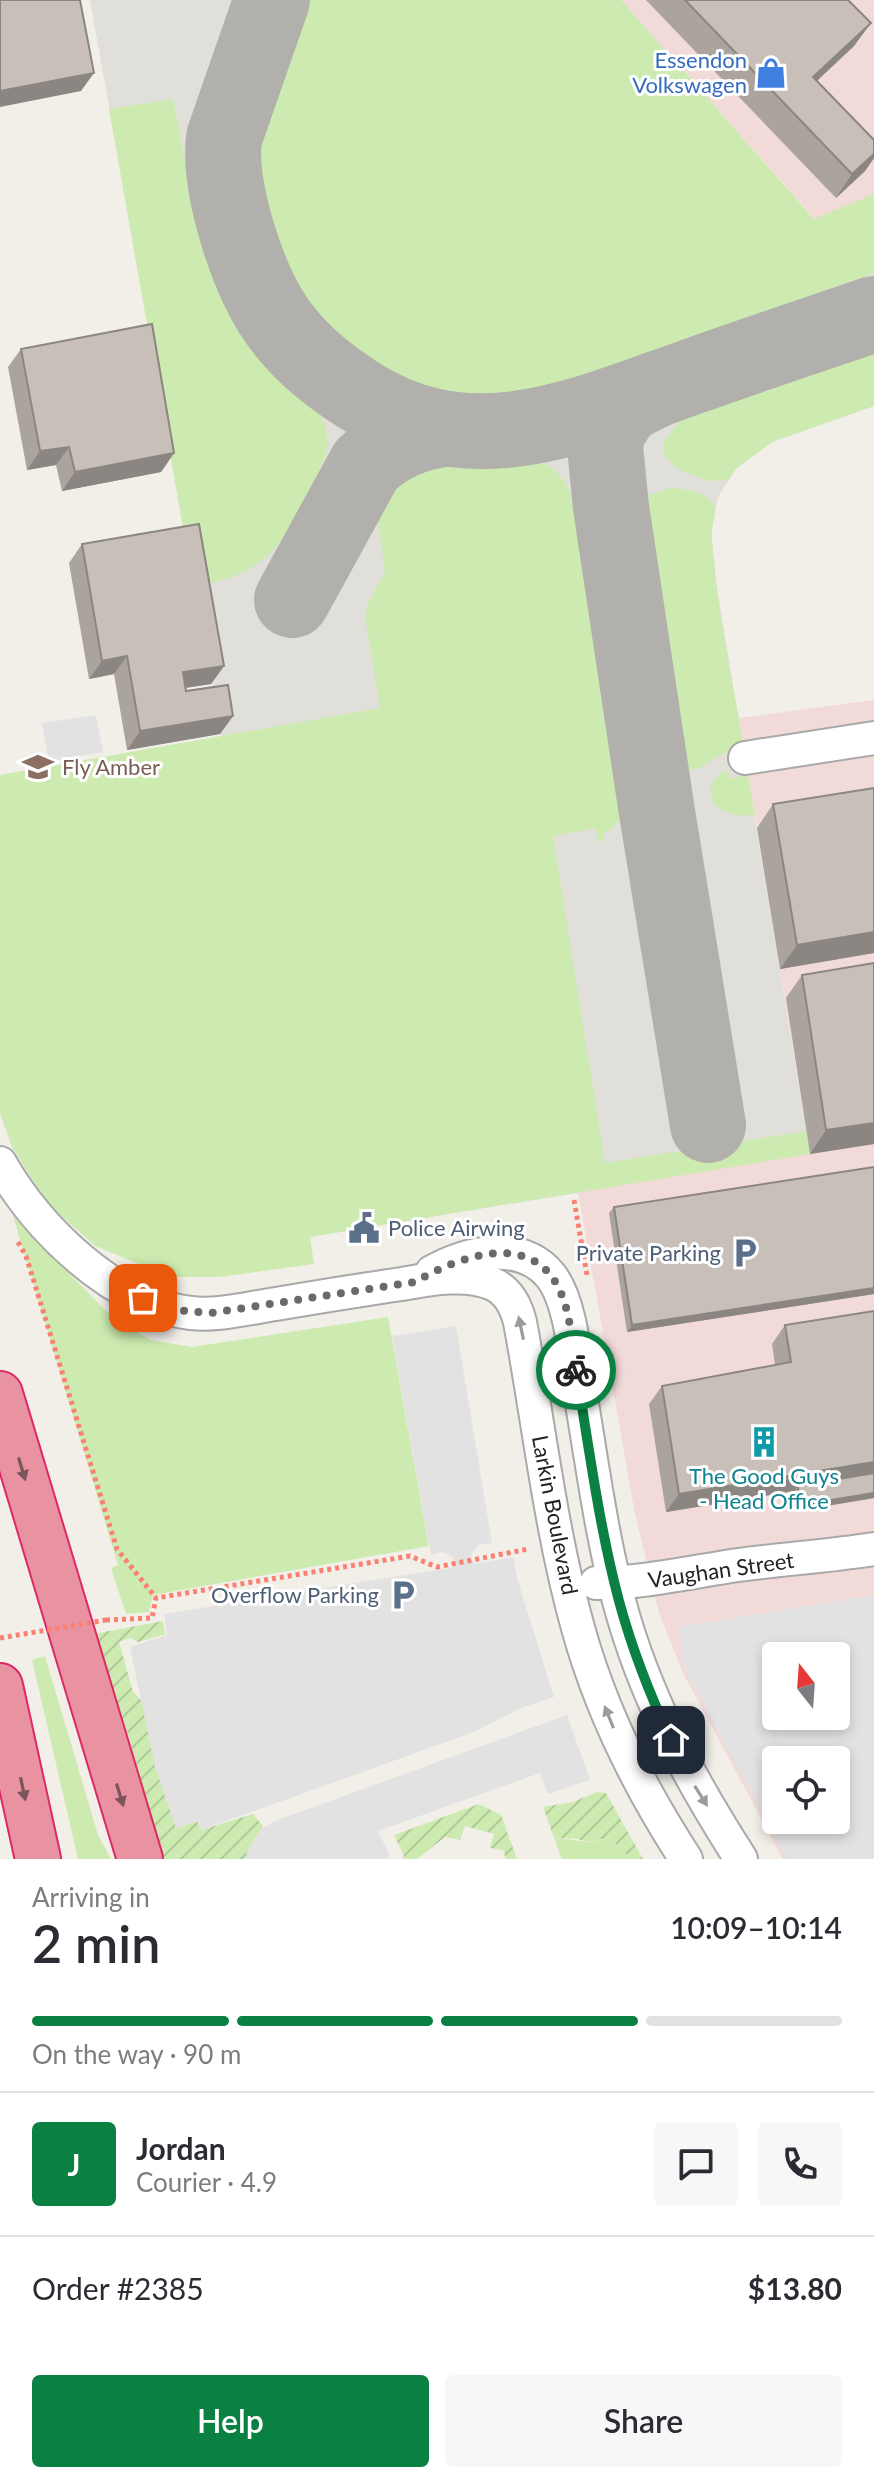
<!DOCTYPE html>
<html lang="en">
<head>
<meta charset="utf-8">
<style>
  body { margin:0; font-family:Lato,sans-serif; background:#f7f7f7; color:#2b2b33; height:100vh; display:flex; flex-direction:column; font-size:30px; white-space:nowrap }
  * { box-sizing:border-box; margin:0 }
  p { font-size:26px; color:#7c7c81 }
  .icon { flex:none; width:44px; height:44px; fill:none; stroke:currentColor; stroke-width:2; stroke-linecap:round; stroke-linejoin:round }
  .map { position:relative; height:1859px; overflow:hidden }
  .details { display:flex; flex-direction:column; background:#fff; flex:1 }
  .details>* { flex:none }
  .needle { width:52px; rotate:343deg }
  .fabs { position:absolute; left:762px; top:1642px; display:grid; gap:16px }
  .fabs a { display:grid; place-items:center; width:88px; height:88px; border-radius:8px; background:#fff; box-shadow:0 4px 12px #0003; font-size:40px }
  .pin { position:absolute; display:grid; place-items:center; width:68px; height:68px; color:#fff; margin:-34px; border-radius:16px; box-shadow:0 4px 12px #0006 }
  .courier { position:absolute; display:grid; place-items:center; width:80px; height:80px; margin:-40px; border:6px solid #0b8043; border-radius:50%; background:#fff; color:#222; box-shadow:0 2px 10px #0007 }
  .summary em { font-style:normal; font-weight:600 }
  .summary div { display:flex; flex-direction:column-reverse }
  .summary { display:flex; align-items:center; justify-content:space-between; height:136px; padding:0 32px }
  h1 { font-size:52px; font-weight:600; line-height:60px }
  .bar { display:grid; grid-template-columns:repeat(4,1fr); gap:12px 8px; align-content:center; height:96px; padding:0 32px }
  .bar i { height:10px; border-radius:6px; background:#e1e1e2 }
  .bar .active { background:#0b8043 }
  .bar p { grid-column:span 4 }
  .line { display:flex; align-items:center; gap:20px; padding:0 32px; border-top:2px solid #e1e1e2 }
  .line div { flex:1 }
  .round { display:grid; place-items:center; flex:none; width:84px; height:84px; border-radius:8px; background:#f7f7f7 }
  .action { display:flex; gap:16px; margin-top:auto; padding:16px 32px }
  .action a { flex:1; height:92px; border-radius:8px; background:#0b8043; color:#fff; font-size:32px; font-weight:600; line-height:92px; text-align:center }
  .action a+a { background:#f7f7f7; color:#2b2b33 }
  .map>svg:first-child { display:block }
  .commercial { fill:#f2dad9; fill-rule:evenodd }
  .airport { fill:#e1dfda }
  .grass { fill:#cdebb0 }
  .garden { fill:url(#garden-furrows) }
  .parking { fill:#e2e2e2; fill-rule:evenodd }
  .lines { fill:none; stroke-linecap:round; stroke-linejoin:round }
  .taxiway { stroke:#b1b0ac; stroke-width:76 }
  .minor-casing { stroke:#a9a9a9; stroke-width:36 }
  .motorway-casing { stroke:#dc2a67; stroke-width:48 }
  .path { stroke:#fa8072; stroke-width:5; stroke-dasharray:4 4; stroke-linecap:butt }
  .minor { stroke:#fff; stroke-width:32 }
  .motorway { stroke:#e892a2; stroke-width:44 }
  .path-bridge { stroke:#fa8072; stroke-width:5; stroke-dasharray:4 4; stroke-linecap:butt }
  .wall { fill:#aba49e }
  .shaded-wall { fill:#8b8681 }
  .building { fill:#c7bfb8; stroke:#8b8681; stroke-width:2 }
  .oneway { fill:#9c9c9c }
  .oneway2 { fill:#7b545c }
  .done { stroke:#6b6a68; stroke-width:8; stroke-dasharray:0 14.4 }
  .route { stroke:#0b8043; stroke-width:10 }
  .labels { text-anchor:middle; stroke-width:6; stroke-linejoin:round; paint-order:stroke }
  .shop-label { font-size:22px; fill:#366cbe; stroke:#fff; text-anchor:end }
  .education-label { font-size:22px; fill:#785e54; stroke:#fff; text-anchor:start }
  .service-label { font-size:22px; fill:#4e5e75; stroke:#fff; text-anchor:end }
  .culture-label { font-size:22px; fill:#0d838f; stroke:#fff }
  .street-label { font-size:22px; fill:#222; stroke:#fff }
</style>
</head>
<body>
<div class="map">
<svg width="874" height="1859" viewBox="0 0 874 1859">
  <defs>
    <pattern id="garden-furrows" width="10" height="10" patternUnits="userSpaceOnUse" patternTransform="scale(2)"><rect width="10" height="10" fill="#cdebb0"/><path d="M-1 1l2-2M0 10L10 0M9 11l2-2" fill="none" stroke="#b0c997"/></pattern>
  </defs>
  <rect width="100%" height="100%" fill="#f2efe9"/>
  <g class="commercial">
    <polygon points="621,0 874,0 874,194 815,219"/>
    <path d="M874,700V1859H783L683,1673L659,1613L635,1514L578,1192L810,1153L739,718ZM776,1656H836V1716H776ZM776,1760H836V1820H776Z"/>
  </g>
  <polygon class="airport" points="90,0 621,0 814,219 874,194 874,406 772,442 736,469 718,497 711,532 714,569 810,1154 310,1237"/>
  <g class="grass">
    <path d="M308,0H621L814,219L874,194V273L560,383C531,390 505,396 475,396C452,396 425,392 403,382C365,366 315,330 294,295C284,278 276,256 271,238C264,212 254,187 257,160Z"/>
    <path d="M173,99C189,178 205,284 255,349C284,385 336,401 326,455C296,519 282,570 205,584L185,539L109,109Z"/>
    <polygon points="874,337 874,406 772,442 735,469 730,478 724,480 708,481 676,468 666,457 664,451 664,441 680,421 714,393"/>
    <path d="M521,455C553,461 567,479 577,509L623,802C623,817 617,826 603,834L604,841L599,842L595,828L553,836L605,1163L806,1131L810,1154L310,1237L314,1264L220,1277H171L95,1246L47,1203L12,1147L0,1114V775L380,708L365,617L368,603L385,572L376,505C391,493 405,479 422,471C452,456 488,456 521,455Z"/>
    <path d="M670,488C681,488 702,491 710,500C720,509 711,524 712,535C712,543 713,552 714,560C719,621 733,682 743,742L693,771L683,767L643,503L647,496Z"/>
    <path d="M728,770L729,779L748,775L755,815C739,817 727,813 714,805C707,788 710,778 728,770Z"/>
    <polygon points="13,1216 105,1310 119,1322 151,1340 192,1347 388,1317 429,1546 153,1595 149,1612 126,1614 111,1568 118,1565"/>
    <polygon points="45,1656 98,1835 111,1859 78,1859 32,1660"/>
    <path d="M554,1838C565,1839 576,1840 586,1842C591,1843 594,1840 599,1840C613,1838 624,1846 629,1859H562Z"/>
  </g>
  <g class="garden">
    <polygon points="163,1621 165,1634 138,1642 130,1638 119,1642 133,1692 142,1701 156,1767 177,1828 197,1821 201,1830 253,1814 263,1826 245,1859 164,1859 128,1734 93,1634"/>
    <polygon points="597,1792 606,1793 643,1859 629,1859 622,1847 611,1841 601,1839 587,1842 578,1839 554,1838 543,1807 573,1802"/>
    <polygon points="479,1804 501,1815 517,1859 506,1859 503,1850 490,1848 494,1834 465,1826 460,1840 445,1837 417,1859 403,1859 404,1856 394,1835"/>
  </g>
  <g class="parking">
    <polygon points="96,715 103,752 49,762 42,723"/>
    <polygon points="456,1326 492,1543 479,1545 471,1554 473,1564 513,1557 517,1578 554,1697 521,1708 474,1732 201,1830 197,1821 176,1828 155,1767 130,1647 167,1635 164,1614 455,1567 453,1557 443,1552 431,1555 392,1336"/>
    <path d="M874,1595V1859H787L685,1670L679,1627ZM836,1656V1716H776V1656ZM836,1760V1820H776V1760Z"/>
    <polygon points="567,1715 590,1780 548,1794 540,1773 378,1831 389,1854 388,1859 245,1859 248,1849 260,1830 275,1821"/>
  </g>
  <g class="lines">
    <g class="taxiway">
      <path d="M272,0L224,138C218,189 248,280 277,321C299,352 325,373 357,394C470,467 577,417 691,377C752,355 813,335 874,314"/>
      <polyline points="657,389 629,403 621,410 608,430 605,447 611,507 656,806 708,1125"/>
      <path d="M292,600L366,465C388,444 413,433 443,429"/>
    </g>
    <defs>
      <g id="minor">
        <polyline points="745,758 874,738"/>
        <path d="M0,1163C37,1228 113,1304 191,1313C219,1316 248,1308 276,1304C318,1297 360,1290 402,1284C430,1279 466,1272 493,1284C508,1291 516,1306 520,1322C539,1424 550,1528 578,1628C601,1711 639,1787 686,1859"/>
        <path d="M432,1272C467,1252 521,1240 550,1275C571,1300 575,1359 580,1392C592,1462 601,1533 619,1601C644,1695 689,1778 741,1859"/>
        <path d="M596,1583C644,1583 691,1572 738,1565C783,1559 829,1556 874,1549"/>
      </g>
      <g id="motorway">
        <polyline points="0,1394 140,1859"/>
        <polyline points="0,1686 38,1859"/>
      </g>
    </defs>
    <use href="#minor" class="minor-casing"/>
    <use href="#motorway" class="motorway-casing"/>
    <g class="path">
      <polyline points="574,1200 587,1275"/>
      <polyline points="18,1242 26,1256 117,1549 156,1598"/>
      <polyline points="106,1620 152,1618 156,1598 410,1556 437,1567 528,1549"/>
    </g>
    <use href="#minor" class="minor"/>
    <use href="#motorway" class="motorway"/>
    <polyline class="path-bridge" points="0,1638 106,1620"/>
  </g>
  <g class="wall">
    <polygon points="646,0 848,0 854,46 817,81 874,140 874,158 865,171 836,198"/>
    <polygon points="21,349 174,453 161,472 62,491 56,465 27,470 8,367"/>
    <polygon points="82,544 224,666 211,684 186,688 186,691 233,716 220,734 127,750 114,674 89,679 69,563"/>
    <polygon points="874,788 874,953 780,969 757,828 773,804"/>
    <polygon points="874,963 874,1144 810,1154 786,998 802,975"/>
    <polygon points="874,1167 874,1294 627,1332 609,1213 614,1207"/>
    <polygon points="874,1311 874,1498 796,1511 794,1491 666,1512 649,1404 662,1386 775,1365 772,1344 785,1325"/>
  </g>
  <g class="shaded-wall">
    <polygon points="871,23 854,46 796,100 813,77"/>
    <polygon points="94,73 81,91 0,107 0,91"/>
    <polygon points="874,154 874,158 865,171 836,198 852,174"/>
    <polygon points="69,447 56,465 27,470 40,451"/>
    <polygon points="174,453 161,472 62,491 75,472"/>
    <polygon points="127,656 114,674 89,679 102,661"/>
    <polygon points="224,666 211,684 170,690 183,672"/>
    <polygon points="233,716 220,734 127,750 140,731"/>
    <polygon points="874,932 874,953 780,969 797,945"/>
    <polygon points="874,1123 874,1144 810,1154 826,1130"/>
    <polygon points="874,1288 874,1294 627,1332 632,1325"/>
    <polygon points="874,1462 874,1478 798,1486 794,1491 666,1512 679,1494"/>
    <polygon points="874,1493 874,1498 796,1511 800,1505"/>
  </g>
  <g class="building">
    <polygon points="0,0 80,0 94,73 0,91"/>
    <polygon points="685,0 848,0 871,23 813,77 874,140 874,154 852,174"/>
    <polygon points="152,324 174,453 75,472 69,447 40,451 21,349"/>
    <polygon points="199,524 224,666 183,672 186,691 228,685 233,716 140,731 127,656 102,661 82,544"/>
    <polygon points="874,788 874,932 797,945 773,804"/>
    <polygon points="874,963 874,1123 826,1130 802,975"/>
    <polygon points="874,1167 874,1288 632,1325 614,1207"/>
    <polygon points="874,1311 874,1462 679,1494 662,1386 791,1362 785,1325"/>
    <polygon points="874,1473 874,1493 800,1505 798,1486"/>
  </g>
  <defs><path id="oneway-solid" d="M-6-.8H1V-3.2L6.5 0L1 3.2V.8H-6Z" transform="scale(2)"/></defs>
  <g class="oneway">
    <use href="#oneway-solid" transform="translate(521 1328) rotate(-102)"/>
    <use href="#oneway-solid" transform="translate(609 1717) rotate(-112)"/>
    <use href="#oneway-solid" transform="translate(701 1796) rotate(58)"/>
  </g>
  <g class="oneway2">
    <use href="#oneway-solid" transform="translate(22 1469) rotate(73)"/>
    <use href="#oneway-solid" transform="translate(23 1789) rotate(78)"/>
    <use href="#oneway-solid" transform="translate(120 1795) rotate(73)"/>
  </g>
  <g class="lines">
    <path class="done" d="M143,1298L176,1310L211,1313L415,1282C460,1256 532,1229 560,1291C570,1312 573,1346 576,1370"/>
    <path class="route" d="M576,1370C589,1447 599,1526 619,1601C632,1649 650,1695 671,1740"/>
  </g>
  <defs>
    <symbol id="shop-bare" viewBox="-9 -9 18 18"><path d="M-5-2.5h2.3a2.7 3.5 0 0 1 5.4 0H5L5.5 6h-11ZM-1.5-2.5h3a1.5 2.3 0 0 0-3 0Z" fill="#3f7fe0" stroke="#fff" stroke-width="2.5" paint-order="stroke"/></symbol>
    <symbol id="university-bare" viewBox="-9 -9 18 18"><path d="M0-5L7-2L0 1L-7-2ZM-4 1L0 2.5L4 1V4Q0 6-4 4Z" fill="#8d6e63" stroke="#fff" stroke-width="2.5" paint-order="stroke"/></symbol>
    <symbol id="civic-bare" viewBox="-9 -9 18 18"><path d="M-.6-6.5H3V-4.5H.6V-3L4-1V1h2V6H-6V1h2V-1L-.6-3ZM-1.2 2.5V6h2.4V2.5Z" fill="#5c6f8a" stroke="#fff" stroke-width="2.5" paint-order="stroke"/></symbol>
    <symbol id="parking-bare" viewBox="-9 -9 18 18"><path d="M-3.5-5.5H1a3.5 3.5 0 0 1 0 7H-1V5.5H-3.5ZM-1-3.4V-.6H.8a1.4 1.4 0 0 0 0-2.8Z" fill="#5c6f8a" stroke="#fff" stroke-width="2.5" paint-order="stroke"/></symbol>
    <symbol id="building-bare" viewBox="-9 -9 18 18"><path d="M-4-6H4V6H1V3H-1V6H-4ZM-2.5-4.3h1.7v1.8h-1.7ZM.8-4.3h1.7v1.8H.8ZM-2.5-1h1.7V.8h-1.7ZM.8-1h1.7V.8H.8Z" fill="#0f9aa8" stroke="#fff" stroke-width="2.5" paint-order="stroke"/></symbol>
  </defs>
  <g fill-rule="evenodd">
    <use href="#shop-bare" x="749" y="51" width="44" height="44"/>
    <use href="#university-bare" x="16" y="745" width="44" height="44"/>
    <use href="#civic-bare" x="342" y="1206" width="44" height="44"/>
    <use href="#parking-bare" x="723" y="1231" width="44" height="44"/>
    <use href="#building-bare" x="742" y="1420" width="44" height="44"/>
    <use href="#parking-bare" x="381" y="1573" width="44" height="44"/>
  </g>
  <g class="labels">
    <g class="shop-label">
      <text x="747" y="68">Essendon<tspan x="747" dy="25">Volkswagen</tspan></text>
    </g>
    <g class="education-label">
      <text x="62" y="775">Fly Amber</text>
    </g>
    <g class="service-label">
      <text x="388" y="1236" text-anchor="start">Police Airwing</text>
      <text x="721" y="1261">Private Parking</text>
      <text x="379" y="1603">Overflow Parking</text>
    </g>
    <g class="culture-label">
      <text x="764" y="1484">The Good Guys<tspan x="764" dy="25">- Head Office</tspan></text>
    </g>
    <g class="street-label">
      <text transform="translate(555 1515) rotate(79)" y="8">Larkin Boulevard</text>
      <text transform="translate(721 1570) rotate(-8)" y="8">Vaughan Street</text>
    </g>
  </g>
</svg>
<div class="fabs">
<a><svg class="needle" viewBox="-14 -14 28 28"><path d="M0-13l5 13h-10z" fill="#e53935"/><path d="M0 13l5-13h-10z" fill="#7c7c81"/></svg></a>
<a><svg class="icon" aria-label="locate" viewBox="0 0 24 24"><circle cx="12" cy="12" r="6"/><path d="M12 2v4M12 18v4M2 12h4M18 12h4"/></svg></a>
</div>
<div class="pin" style="left:143px;top:1298px;background:#ea580c"><svg class="icon" aria-label="bag" viewBox="0 0 24 24"><path d="M5 8h14l-1 12H6zM9 8a3 3 0 0 1 6 0"/></svg></div>
<div class="pin" style="left:671px;top:1740px;background:#1f2937"><svg class="icon" aria-label="home" viewBox="0 0 24 24"><path d="M3 11l9-7 9 7M6 9v11h12V9"/></svg></div>
<div class="courier" style="left:576px;top:1370px"><svg class="icon" aria-label="bike" viewBox="0 0 24 24"><circle cx="6" cy="16" r="4"/><circle cx="18" cy="16" r="4"/><path d="M6 16l4-8h5l3 8M10 8l3 8H6M13 5h3"/></svg></div>
</div>
<section class="details">
<div class="summary"><div><h1>2 min</h1><p>Arriving in</p></div><em>10:09–10:14</em></div>
<div class="bar"><i class="active"></i><i class="active"></i><i class="active"></i><i></i><p>On the way · 90 m</p></div>
<div class="line" style="height:144px"><b class="round" style="background:#0b8043;color:#fff">J</b><div><b>Jordan</b><p>Courier · 4.9</p></div><a class="round"><svg class="icon" aria-label="chat" viewBox="0 0 24 24"><path d="M4 5h16v11H9l-5 4z"/></svg></a><a class="round"><svg class="icon" aria-label="phone" viewBox="0 0 24 24"><path d="M5 4h4l2 5-3 2q2 4 5 5l2-3 5 2v4C11 20 4 13 5 4z"/></svg></a></div>
<div class="line" style="height:104px"><div>Order #2385</div><b>$13.80</b></div>
<div class="action"><a>Help</a><a>Share</a></div>
</section>
</body>
</html>
